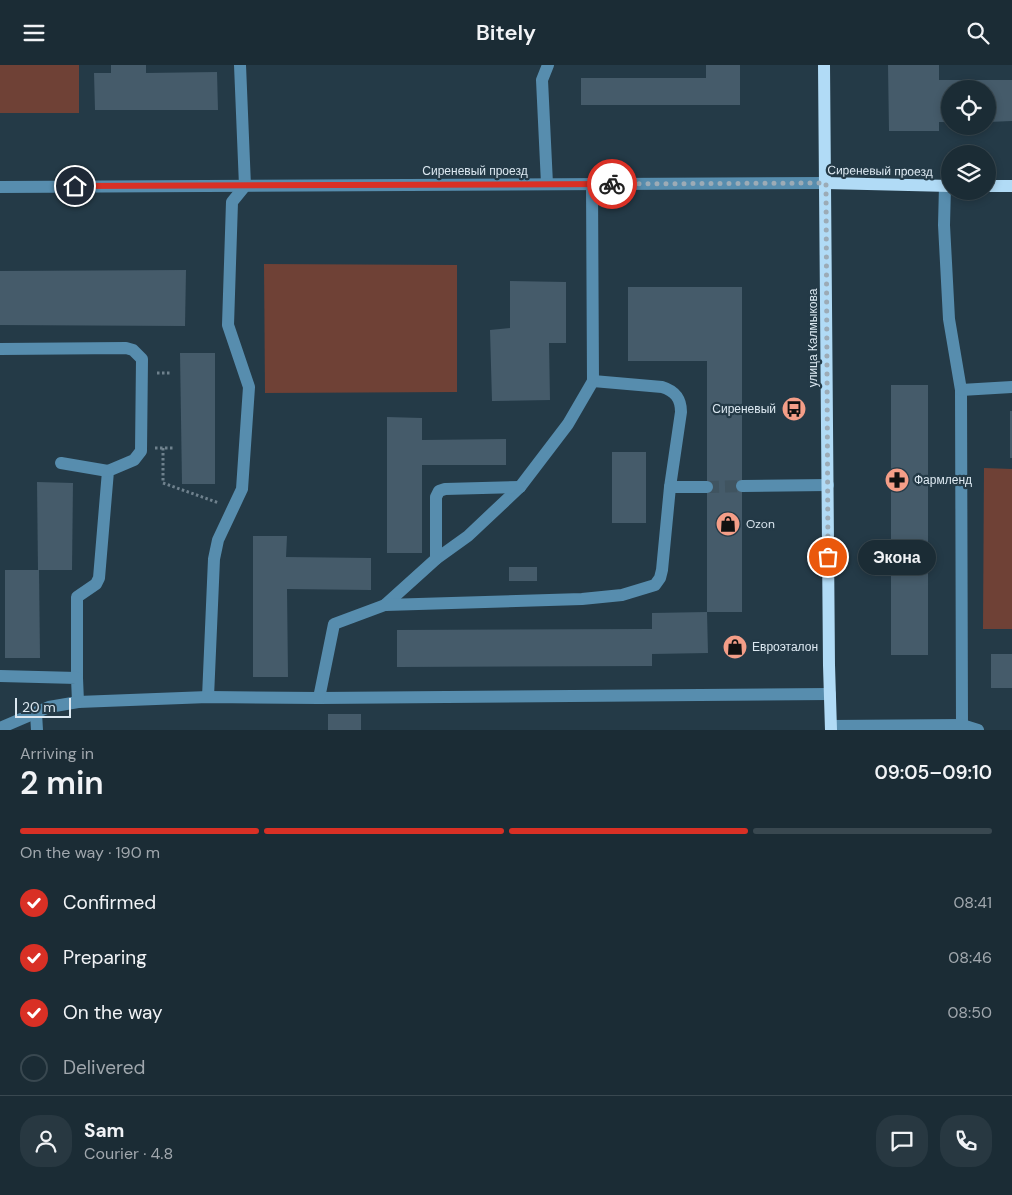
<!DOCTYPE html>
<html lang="en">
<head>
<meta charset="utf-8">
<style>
  body { margin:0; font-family:"DM Sans",sans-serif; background:#283841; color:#f1f3f6; height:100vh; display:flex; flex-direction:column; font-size:19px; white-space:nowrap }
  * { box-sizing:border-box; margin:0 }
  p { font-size:16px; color:#a0a7ad }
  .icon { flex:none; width:28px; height:28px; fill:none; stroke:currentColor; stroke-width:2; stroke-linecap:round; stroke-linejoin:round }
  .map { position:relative; height:665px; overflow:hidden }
  .side { display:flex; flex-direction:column; background:#1b2c35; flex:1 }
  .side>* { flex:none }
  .buttons { position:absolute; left:941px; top:15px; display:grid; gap:10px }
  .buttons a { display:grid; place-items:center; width:55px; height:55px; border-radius:50%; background:#1b2c35; box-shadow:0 2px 8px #0003,0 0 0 1px #394850; font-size:25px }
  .scale { position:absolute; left:15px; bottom:12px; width:56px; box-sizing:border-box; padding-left:5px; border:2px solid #dce8f1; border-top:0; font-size:14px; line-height:18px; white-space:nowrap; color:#dce8f1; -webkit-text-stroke:4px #243a47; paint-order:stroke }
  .pin { position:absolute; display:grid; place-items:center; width:42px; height:42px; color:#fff; margin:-21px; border:2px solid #fff; border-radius:50%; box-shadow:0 1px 5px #0007 }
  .courier { position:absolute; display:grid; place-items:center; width:50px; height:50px; margin:-25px; border:4px solid #d93025; border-radius:50%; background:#fff; color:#222; box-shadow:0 1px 6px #0007 }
  .bubble { position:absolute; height:35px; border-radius:18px; background:#1b2c35; box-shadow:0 2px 8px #0003,0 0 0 1px #394850; font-size:16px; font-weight:600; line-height:35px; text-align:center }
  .overview em { font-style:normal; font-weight:600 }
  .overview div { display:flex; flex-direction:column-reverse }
  .overview { display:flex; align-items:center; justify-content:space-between; height:85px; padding:0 20px }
  h1 { font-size:32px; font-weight:600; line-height:38px }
  .bar { display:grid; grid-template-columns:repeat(4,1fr); gap:8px 5px; align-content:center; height:60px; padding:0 20px }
  .bar i { height:6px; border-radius:4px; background:#394850 }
  .bar .selected { background:#d93025 }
  .bar p { grid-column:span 4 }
  .line { display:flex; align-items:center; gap:12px; padding:0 20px; border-top:1px solid #394850 }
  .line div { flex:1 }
  .round { display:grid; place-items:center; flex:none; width:52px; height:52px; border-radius:20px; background:#283841 }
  ol { padding:0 20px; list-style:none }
  li { display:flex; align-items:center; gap:15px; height:55px }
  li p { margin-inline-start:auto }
  li .icon { padding:5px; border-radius:50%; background:#d93025; color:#fff; stroke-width:4 }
  li:last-child { color:#a0a7ad }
  li i { width:28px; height:28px; border:2px solid #394850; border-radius:50% }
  header { display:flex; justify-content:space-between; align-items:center; height:65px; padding:0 20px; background:#1b2c35; font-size:22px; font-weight:600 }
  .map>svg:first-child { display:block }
  .green { fill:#6f4136 }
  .building { fill:#455b6a }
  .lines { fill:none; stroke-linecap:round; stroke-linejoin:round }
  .minor-tunnel { stroke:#405460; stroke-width:12; stroke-dasharray:12 6; stroke-linecap:butt }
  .path { stroke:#6f818d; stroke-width:3; stroke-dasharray:2.5 2.5; stroke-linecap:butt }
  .minor { stroke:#578dae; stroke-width:12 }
  .major { stroke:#b1dbf6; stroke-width:12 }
  .done { stroke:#9cabb6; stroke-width:5; stroke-dasharray:0 9 }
  .route { stroke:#d93025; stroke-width:6 }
  .labels { text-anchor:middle; stroke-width:4.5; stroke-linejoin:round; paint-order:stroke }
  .street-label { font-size:12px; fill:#dce8f1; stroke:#243a47 }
  .poi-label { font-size:12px; fill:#dce8f1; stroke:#243a47; text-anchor:start }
</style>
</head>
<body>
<header><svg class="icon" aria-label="menu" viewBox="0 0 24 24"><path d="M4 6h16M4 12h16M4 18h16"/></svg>Bitely<svg class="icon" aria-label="search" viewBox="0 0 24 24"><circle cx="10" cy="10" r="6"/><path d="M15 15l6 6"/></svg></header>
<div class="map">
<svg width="1012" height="665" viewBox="0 0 1012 665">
  <rect width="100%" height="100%" fill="#243a47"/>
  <g class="green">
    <rect x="0" y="0" width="79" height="48"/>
    <polygon points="264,199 457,200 457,327 265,328"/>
    <polygon points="984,403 1012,404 1012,564 983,564"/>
  </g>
  <g class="building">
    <polygon points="111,0 146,0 146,8 217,7 218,45 95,45 94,8 111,8"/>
    <polygon points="706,0 740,0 740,40 581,40 581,13 706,13"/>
    <polygon points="888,0 939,0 939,15 1012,15 1012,56 988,57 988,24 950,24 950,57 939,57 939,66 889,66"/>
    <polygon points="186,205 185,261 0,260 0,206"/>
    <polygon points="510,216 566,217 566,278 549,278 550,335 492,336 490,265 510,263"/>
    <polygon points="628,222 742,222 742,547 707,547 707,296 628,296"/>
    <polygon points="180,288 215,288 215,419 182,419"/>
    <rect x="891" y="320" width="37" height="270"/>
    <rect x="1010" y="346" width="2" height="47"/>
    <polygon points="387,352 422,353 422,375 506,374 506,400 422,400 422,488 387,488"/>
    <rect x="612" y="387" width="34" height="71"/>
    <polygon points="37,417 73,418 72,505 38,505"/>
    <polygon points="253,471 287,471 286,492 371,493 371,525 287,524 288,612 253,612"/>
    <rect x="509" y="502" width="28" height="14"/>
    <polygon points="5,505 39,505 40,593 5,593"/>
    <polygon points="707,547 708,588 652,589 652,601 397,602 397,565 652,564 652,548"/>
    <rect x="991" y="589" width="21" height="34"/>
    <rect x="328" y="649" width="33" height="16"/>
  </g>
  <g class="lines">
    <polyline class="minor-tunnel" points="707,422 742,421"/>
    <g class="path">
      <polyline points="157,308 172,308"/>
      <polyline points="155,383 173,383"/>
      <polyline points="163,383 163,418 219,438"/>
    </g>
    <g class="minor">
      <polyline points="547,119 542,15 548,0"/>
      <polyline points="945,121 944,160 949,254 961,325 962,660"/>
      <polyline points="0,122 826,118"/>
      <polyline points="0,284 126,283 133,285 142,294 141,386 134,395 108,406 99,513 96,519 77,532 77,613"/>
      <path d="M593,316L662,322C675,326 681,333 681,347L670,422"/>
      <polyline points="961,325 1012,322"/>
      <polyline points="61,398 108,406"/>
      <polyline points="742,421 828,420"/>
      <polyline points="436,494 468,471 520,422 568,359 593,316 592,119"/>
      <polyline points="385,540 436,494 436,432 439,426 445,424 520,422"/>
      <polyline points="0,611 77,613 78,637"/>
      <polyline points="208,632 214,494 218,475 242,424 249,322 228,260 232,137 245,121 240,0"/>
      <polyline points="319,633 830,629"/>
      <polyline points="36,648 37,665"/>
      <polyline points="831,661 962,660 978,665"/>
      <polyline points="0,663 49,642 78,637 208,632 319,633 334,559 385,540 582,534 622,530 655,520 660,513 662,505 670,422 707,422"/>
    </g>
    <g class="major">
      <polyline points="824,0 829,600 831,665"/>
      <polyline points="826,118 950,121"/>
      <polyline points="988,121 1012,121"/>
    </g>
  </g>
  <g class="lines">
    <polyline class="done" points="612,119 826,118 828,492"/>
    <polyline class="route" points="75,121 612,119"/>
  </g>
  <defs>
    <symbol id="bus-disc" viewBox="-11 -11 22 22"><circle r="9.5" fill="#f49e88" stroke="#243a47"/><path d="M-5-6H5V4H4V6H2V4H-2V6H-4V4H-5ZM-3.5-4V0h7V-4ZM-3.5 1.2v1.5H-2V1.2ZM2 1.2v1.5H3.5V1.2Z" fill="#111"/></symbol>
    <symbol id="pharmacy-disc" viewBox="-11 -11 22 22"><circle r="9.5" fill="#f49e88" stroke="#243a47"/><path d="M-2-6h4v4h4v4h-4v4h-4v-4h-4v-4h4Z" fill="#111"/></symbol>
    <symbol id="shop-disc" viewBox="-11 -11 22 22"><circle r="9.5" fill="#f49e88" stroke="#243a47"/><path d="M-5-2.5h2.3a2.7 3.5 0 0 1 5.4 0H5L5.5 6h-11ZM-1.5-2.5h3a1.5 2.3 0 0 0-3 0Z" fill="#111"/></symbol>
  </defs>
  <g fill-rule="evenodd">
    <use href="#bus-disc" x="780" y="330" width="28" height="28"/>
    <use href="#pharmacy-disc" x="883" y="401" width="28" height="28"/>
    <use href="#shop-disc" x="714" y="445" width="28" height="28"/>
    <use href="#shop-disc" x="721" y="568" width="28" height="28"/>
  </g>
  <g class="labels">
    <g class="street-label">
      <text x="475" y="110">Сиреневый проезд</text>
      <text transform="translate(880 106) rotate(1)" y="4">Сиреневый проезд</text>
      <text transform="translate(813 273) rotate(-90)" y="4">улица Калмыкова</text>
    </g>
    <g class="poi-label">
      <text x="776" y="348" text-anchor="end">Сиреневый</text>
      <text x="914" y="419">Фармленд</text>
      <text x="746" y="463">Ozon</text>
      <text x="752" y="586">Евроэталон</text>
    </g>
  </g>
</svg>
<div class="buttons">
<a><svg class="icon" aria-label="locate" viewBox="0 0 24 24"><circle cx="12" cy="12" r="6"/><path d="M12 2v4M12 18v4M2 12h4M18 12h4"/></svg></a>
<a><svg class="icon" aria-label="layers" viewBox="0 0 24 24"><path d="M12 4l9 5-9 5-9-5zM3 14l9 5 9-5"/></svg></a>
</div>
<div class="scale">20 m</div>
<div class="pin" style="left:828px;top:492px;background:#ea580c"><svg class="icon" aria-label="bag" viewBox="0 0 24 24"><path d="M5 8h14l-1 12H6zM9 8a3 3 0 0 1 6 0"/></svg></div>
<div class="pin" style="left:75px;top:121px;background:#1f2937"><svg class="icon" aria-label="home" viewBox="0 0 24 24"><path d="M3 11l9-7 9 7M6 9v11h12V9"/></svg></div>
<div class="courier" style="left:612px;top:119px"><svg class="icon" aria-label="bike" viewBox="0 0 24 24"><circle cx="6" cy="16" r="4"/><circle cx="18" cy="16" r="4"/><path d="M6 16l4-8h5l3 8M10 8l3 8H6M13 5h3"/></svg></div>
<div class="bubble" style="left:858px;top:475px;width:78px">Экона</div>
</div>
<section class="side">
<div class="overview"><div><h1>2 min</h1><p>Arriving in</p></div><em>09:05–09:10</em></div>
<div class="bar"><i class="selected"></i><i class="selected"></i><i class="selected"></i><i></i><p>On the way · 190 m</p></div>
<ol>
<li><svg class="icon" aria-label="check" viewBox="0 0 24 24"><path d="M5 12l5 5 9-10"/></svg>Confirmed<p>08:41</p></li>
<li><svg class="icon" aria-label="check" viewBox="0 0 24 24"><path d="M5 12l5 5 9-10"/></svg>Preparing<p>08:46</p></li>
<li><svg class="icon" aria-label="check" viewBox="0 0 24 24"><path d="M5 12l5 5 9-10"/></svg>On the way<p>08:50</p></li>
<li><i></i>Delivered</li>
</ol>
<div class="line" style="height:90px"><a class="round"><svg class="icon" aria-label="person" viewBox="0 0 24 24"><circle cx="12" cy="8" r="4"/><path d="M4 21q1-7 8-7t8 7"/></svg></a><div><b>Sam</b><p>Courier · 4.8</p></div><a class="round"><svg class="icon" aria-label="chat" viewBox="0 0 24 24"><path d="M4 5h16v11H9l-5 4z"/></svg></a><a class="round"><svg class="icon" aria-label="phone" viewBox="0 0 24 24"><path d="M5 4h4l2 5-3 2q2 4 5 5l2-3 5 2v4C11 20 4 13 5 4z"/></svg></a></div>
</section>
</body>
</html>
